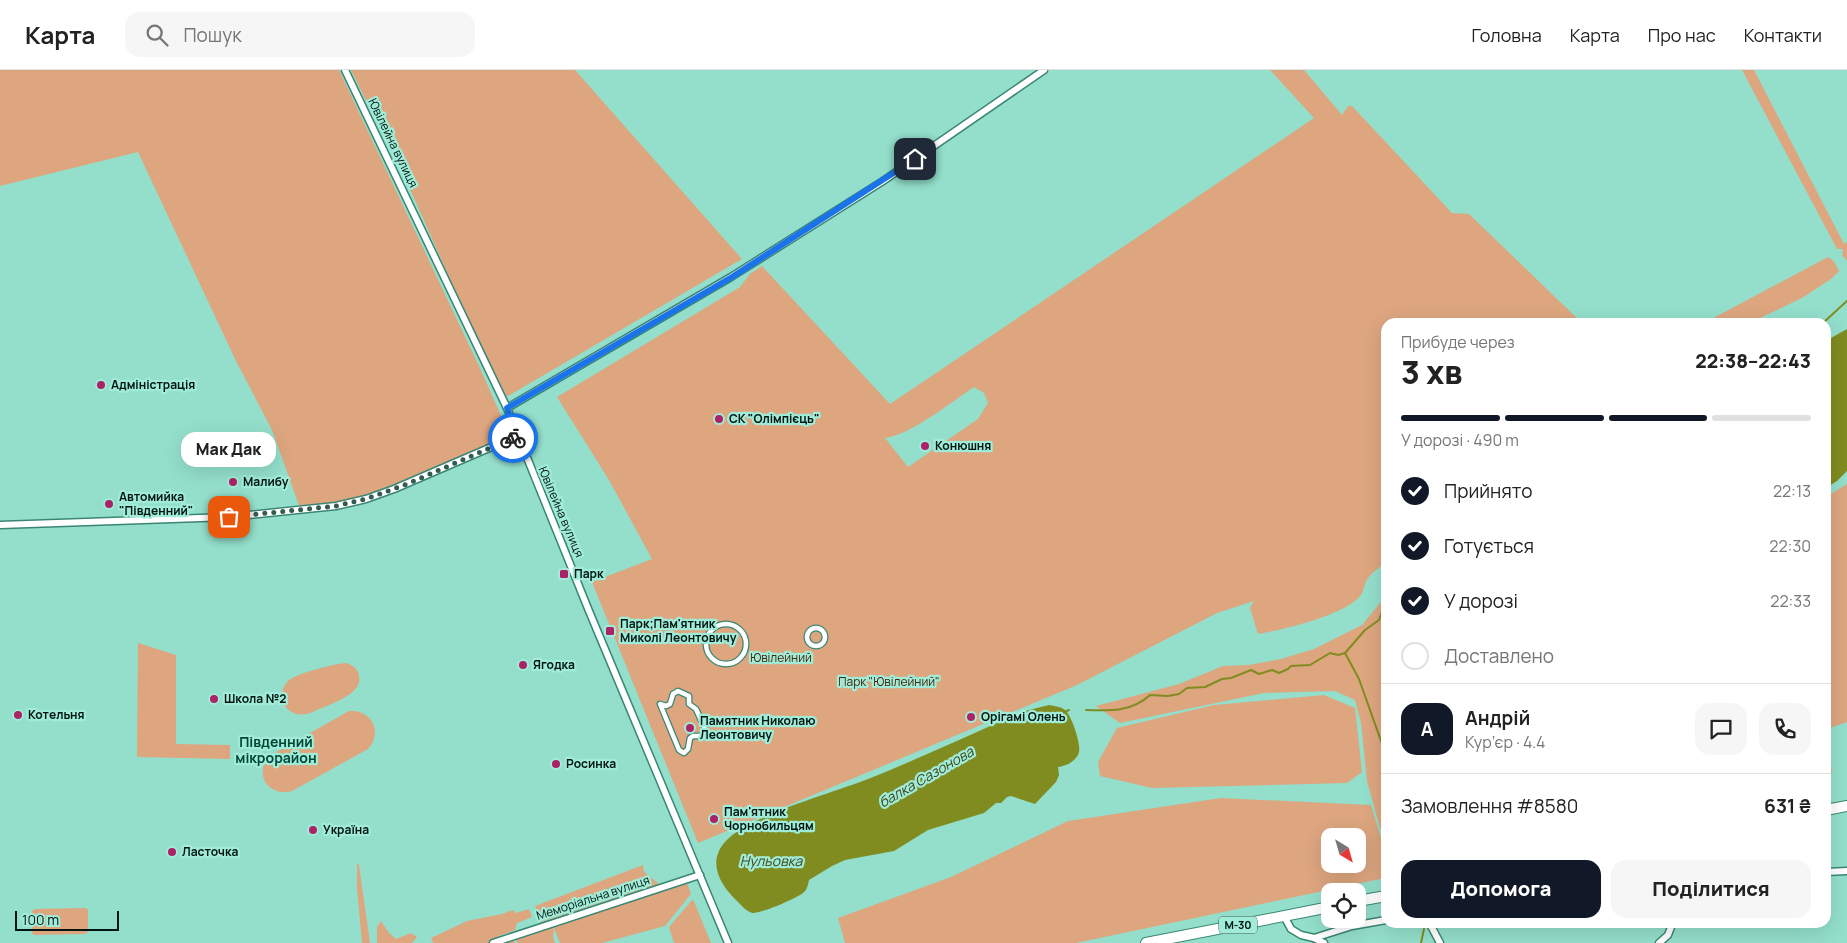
<!DOCTYPE html>
<html lang="uk">
<head>
<meta charset="utf-8">
<style>
  body { margin:0; font-family:Manrope,sans-serif; background:#f6f6f6; color:#222; height:100vh; display:flex; flex-direction:column; font-size:19px; white-space:nowrap }
  * { box-sizing:border-box; margin:0 }
  p { font-size:16px; color:#767676 }
  .icon { flex:none; width:28px; height:28px; fill:none; stroke:currentColor; stroke-width:2; stroke-linecap:round; stroke-linejoin:round }
  .map { position:relative; flex:1; overflow:hidden }
  .side { position:absolute; left:1381px; top:248px; width:450px; height:610px; display:flex; flex-direction:column; background:#fff; border-radius:15px; box-shadow:0 5px 20px #0002 }
  .side>* { flex:none }
  .needle { width:32px; rotate:143deg }
  .fabs { position:absolute; left:1321px; top:758px; display:grid; gap:10px }
  .fabs a { display:grid; place-items:center; width:45px; height:45px; border-radius:10px; background:#fff; box-shadow:0 5px 20px #0002; font-size:25px }
  .scale { position:absolute; left:15px; bottom:12px; width:104px; box-sizing:border-box; padding-left:5px; border:2px solid #001510; border-top:0; font-size:14px; line-height:18px; white-space:nowrap; color:#001510; -webkit-text-stroke:4px #a0ecd8; paint-order:stroke }
  .pin { position:absolute; display:grid; place-items:center; width:42px; height:42px; color:#fff; margin:-21px; border-radius:10px; box-shadow:0 2px 8px #0006 }
  .courier { position:absolute; display:grid; place-items:center; width:50px; height:50px; margin:-25px; border:4px solid #1a73e8; border-radius:50%; background:#fff; color:#222; box-shadow:0 1px 6px #0007 }
  .bubble { position:absolute; height:35px; border-radius:15px; background:#fff; box-shadow:0 5px 20px #0002; font-size:16px; font-weight:800; line-height:35px; text-align:center }
  .headline em { font-style:normal; font-weight:800 }
  .headline div { display:flex; flex-direction:column-reverse }
  .headline { display:flex; align-items:center; justify-content:space-between; height:85px; padding:0 20px }
  h1 { font-size:32px; font-weight:800; line-height:38px }
  .bar { display:grid; grid-template-columns:repeat(4,1fr); gap:8px 5px; align-content:center; height:60px; padding:0 20px }
  .bar i { height:6px; border-radius:4px; background:#e0e0e0 }
  .bar .on { background:#111827 }
  .bar p { grid-column:span 4 }
  .line { display:flex; align-items:center; gap:12px; padding:0 20px; border-top:1px solid #e0e0e0 }
  .line div { flex:1 }
  .round { display:grid; place-items:center; flex:none; width:52px; height:52px; border-radius:15px; background:#f6f6f6 }
  ol { padding:0 20px; list-style:none }
  li { display:flex; align-items:center; gap:15px; height:55px }
  li p { margin-inline-start:auto }
  li .icon { padding:5px; border-radius:50%; background:#111827; color:#fff; stroke-width:4 }
  li:last-child { color:#767676 }
  li i { width:28px; height:28px; border:2px solid #e0e0e0; border-radius:50% }
  .button { display:flex; gap:10px; margin-top:auto; padding:10px 20px }
  .button a { flex:1; height:58px; border-radius:15px; background:#111827; color:#fff; font-size:20px; font-weight:800; line-height:58px; text-align:center }
  .button a+a { background:#f6f6f6; color:#222 }
  header { display:flex; align-items:center; gap:30px; box-sizing:border-box; height:70px; padding:0 25px; background:#fff; border-bottom:1px solid #e0e0e0 }
  header strong { font-size:24px }
  nav { display:flex; gap:28px; margin-inline-start:auto; font-size:18px }
  .search { width:350px; height:45px; background:#f6f6f6; display:flex; align-items:center; gap:12px; box-sizing:border-box; padding:0 18px; border-radius:15px; color:#767676; font-size:19px }
  .map>svg:first-child { display:block }
  .green { fill:#dda67f; fill-rule:evenodd }
  .water { fill:#808c20 }
  .lines { fill:none; stroke-linecap:round; stroke-linejoin:round }
  .stream { stroke:#808c20; stroke-width:2 }
  .pedestrian-casing { stroke:#3a8674; stroke-width:7 }
  .minor-casing { stroke:#3a8674; stroke-width:9 }
  .trunk-casing { stroke:#3a8674; stroke-width:12 }
  .pedestrian { stroke:#fff; stroke-width:4.5 }
  .minor { stroke:#fff; stroke-width:6 }
  .trunk { stroke:#fff; stroke-width:10 }
  .done { stroke:#335c51; stroke-width:5; stroke-dasharray:0 9 }
  .route { stroke:#1a73e8; stroke-width:6 }
  .poi-dot { fill:#ab2266; stroke:#a0ecd8; stroke-width:2 }
  .labels { text-anchor:middle; stroke-width:4.5; stroke-linejoin:round; paint-order:stroke }
  .shield { fill:#a0ecd8; stroke:#30564c; stroke-width:1 }
  .shield-label { font-size:11px; font-weight:bold; fill:#001510 }
  .street-label { font-size:12px; fill:#001510; stroke:#a0ecd8 }
  .poi-label { font-size:12px; font-weight:bold; fill:#001510; stroke:#a0ecd8; text-anchor:start }
  .park-label { font-size:12px; fill:#46250a; stroke:#a0ecd8 }
  .neighbourhood-label { font-size:14px; font-weight:bold; fill:#024539; stroke:#a0ecd8 }
  .water-label { font-size:14px; font-style:italic; fill:#40461c; stroke:#a0ecd8 }
</style>
</head>
<body>
<header>
<strong>Карта</strong>
<div class="search"><svg class="icon" aria-label="search" viewBox="0 0 24 24"><circle cx="10" cy="10" r="6"/><path d="M15 15l6 6"/></svg>Пошук</div>
<nav><a>Головна</a><a>Карта</a><a>Про нас</a><a>Контакти</a></nav>
</header>
<div class="map">
<svg width="1847" height="873" viewBox="0 0 1847 873">
  <rect width="100%" height="100%" fill="#93dfcb"/>
  <g class="green">
    <polygon points="0,0 339,0 479,296 511,368 366,429 301,441 272,360 236,291 138,82 0,116"/>
    <polygon points="351,0 575,0 742,189 508,326 504,326 468,250 414,128"/>
    <path d="M1270,0H1304L1342,45L1348,36H1352L1452,143L1469,144L1581,252H1386V493C1377,499 1369,504 1365,514C1364,517 1363,522 1361,525C1346,545 1282,560 1258,564L1250,538L1254,531L1217,543L1077,615L698,773L592,512L652,489L609,410L557,327L740,217L750,204L762,196L890,334L1314,48ZM974,317L984,323L988,333L978,349L908,397L885,368C911,365 951,332 974,317Z"/>
    <polygon points="1742,0 1754,0 1844,174 1847,172 1847,191 1842,185 1843,179 1837,179"/>
    <polygon points="1828,187 1834,191 1839,201 1831,209 1802,228 1752,252 1706,252"/>
    <polygon points="1847,414 1847,652 1827,659 1832,703 1826,705 1826,427"/>
    <polygon points="1386,526 1386,780 1367,711 1361,653 1355,630 1335,621 1264,623 1120,653 1096,636 1179,614 1223,596 1249,595 1281,589 1314,579 1362,555"/>
    <polygon points="138,573 176,585 176,674 230,675 230,689 137,687"/>
    <path d="M346,593C353,595 358,599 359,606C364,624 328,635 315,641C290,654 272,628 288,611C296,603 335,594 346,593Z"/>
    <polygon points="1324,625 1355,638 1362,702 1347,713 1152,718 1100,706 1098,692 1117,658 1214,635"/>
    <path d="M349,641C372,639 383,663 368,679L292,721C268,728 252,702 271,685Z"/>
    <path d="M1221,728L1371,735L1382,771L1385,808L1076,873H845L838,848L951,807L1068,751ZM1358,766V794H1330V766Z"/>
    <polygon points="357,793 359,795 370,873 362,873 357,817"/>
    <polygon points="643,795 644,802 659,814 541,852 535,836"/>
    <polygon points="687,813 691,824 665,856 602,873 560,873 553,856"/>
    <polygon points="693,829 711,873 674,873 669,857"/>
    <polygon points="86,838 88,840 88,862 84,864 34,865 32,863 32,841 35,839"/>
    <polygon points="529,839 532,847 517,853 515,860 499,866 503,872 514,870 514,873 433,873 431,868 467,851 502,844 513,840 516,843"/>
    <polygon points="381,851 389,863 396,869 411,863 417,867 412,873 377,873 377,857"/>
    <polygon points="552,856 554,861 553,867 555,873 517,873 516,869"/>
  </g>
  <g class="water">
    <polygon points="1847,259 1847,401 1837,411 1826,418 1826,281 1829,279 1831,268"/>
    <path d="M1049,635C1054,636 1063,637 1066,641C1072,647 1081,674 1079,682C1077,691 1066,696 1058,697L1059,705L1056,712L1035,734L1011,726L1007,727L1001,733H996L984,743L928,760L894,781L845,790L832,796L809,810C808,815 807,820 803,823C795,829 762,843 753,843C747,842 742,836 738,832C721,816 707,794 724,773C746,746 833,723 868,709C921,688 973,663 1025,641Z"/>
  </g>
  <g class="lines">
    <g class="stream">
      <polyline points="1824,252 1847,231"/>
      <polyline points="1345,583 1359,609 1386,685"/>
      <path d="M1086,640C1109,641 1132,642 1150,625L1168,626L1179,624L1187,618L1205,617L1222,609L1231,608L1251,600L1259,604L1272,600L1279,603L1288,599L1291,596L1310,595L1330,583L1338,585L1345,583L1365,560L1379,550L1382,542L1386,539"/>
      <polyline points="1064,642 1069,640"/>
      <polyline points="1421,873 1424,859"/>
    </g>
    <defs>
      <g id="pedestrian">
        <circle cx="726" cy="574" r="20"/>
        <circle cx="816" cy="567" r="9"/>
        <polygon points="678,621 689,626 689,634 696,639 705,659 705,664 702,666 693,666 690,668 688,679 684,683 679,680 660,634 666,636 670,634 673,624"/>
      </g>
      <g id="minor">
        <polyline points="345,0 507,338 589,541 728,873"/>
        <polyline points="507,338 731,207 883,111 1044,0"/>
        <polyline points="0,455 229,447 336,436 366,429 394,419 517,366"/>
        <polyline points="1826,802 1847,801"/>
        <polyline points="1284,846 1291,859 1301,865 1314,868 1352,856 1386,850"/>
        <polyline points="1429,852 1440,873"/>
        <polyline points="1314,868 1324,873"/>
        <polyline points="493,873 700,805"/>
        <polyline points="1659,873 1668,865 1673,852"/>
      </g>
      <g id="trunk">
        <polyline points="1826,740 1847,736"/>
        <polyline points="1358,831 1386,826"/>
        <polyline points="1146,873 1330,837"/>
      </g>
    </defs>
    <use href="#pedestrian" class="pedestrian-casing"/>
    <use href="#minor" class="minor-casing"/>
    <use href="#trunk" class="trunk-casing"/>
    <use href="#pedestrian" class="pedestrian"/>
    <use href="#minor" class="minor"/>
    <use href="#trunk" class="trunk"/>
  </g>
  <g class="lines">
    <polyline class="done" points="229,447 336,436 366,429 407,414 513,368"/>
    <polyline class="route" points="513,368 517,366 507,338 732,207 915,89"/>
  </g>
  <g class="poi-dot">
    <circle cx="101" cy="315" r="5"/>
    <circle cx="719" cy="349" r="5"/>
    <circle cx="925" cy="376" r="5"/>
    <circle cx="233" cy="412" r="5"/>
    <circle cx="109" cy="434" r="5"/>
    <rect x="559" y="499" width="10" height="10" rx="2.5"/>
    <rect x="605" y="556" width="10" height="10" rx="2.5"/>
    <circle cx="523" cy="595" r="5"/>
    <circle cx="214" cy="629" r="5"/>
    <circle cx="18" cy="645" r="5"/>
    <circle cx="971" cy="647" r="5"/>
    <circle cx="690" cy="658" r="5"/>
    <circle cx="556" cy="694" r="5"/>
    <circle cx="714" cy="749" r="5"/>
    <circle cx="313" cy="760" r="5"/>
    <circle cx="172" cy="782" r="5"/>
  </g>
  <g class="labels">
    <rect class="shield" x="1219" y="846.5" width="38" height="17" rx="4"/>
    <g class="shield-label">
      <text x="1238" y="859">М-30</text>
    </g>
    <g class="street-label">
      <text transform="translate(393 73) rotate(64)" y="4">Ювілейна вулиця</text>
      <text transform="translate(561 442) rotate(67)" y="4">Ювілейна вулиця</text>
      <text transform="translate(593 828) rotate(-18)" y="4">Меморіальна вулиця</text>
    </g>
    <g class="poi-label">
      <text x="111" y="319">Адміністрація</text>
      <text x="729" y="353">СК "Олімпієць"</text>
      <text x="935" y="380">Конюшня</text>
      <text x="243" y="416">Малибу</text>
      <text x="119" y="431">Автомийка<tspan x="119" dy="14">"Південний"</tspan></text>
      <text x="574" y="508">Парк</text>
      <text x="620" y="558">Парк;Пам'ятник<tspan x="620" dy="14">Миколі Леонтовичу</tspan></text>
      <text x="533" y="599">Ягодка</text>
      <text x="224" y="633">Школа №2</text>
      <text x="28" y="649">Котельня</text>
      <text x="981" y="651">Орігамі Олень</text>
      <text x="700" y="655">Памятник Николаю<tspan x="700" dy="14">Леонтовичу</tspan></text>
      <text x="566" y="698">Росинка</text>
      <text x="724" y="746">Пам'ятник<tspan x="724" dy="14">Чорнобильцям</tspan></text>
      <text x="323" y="764">Україна</text>
      <text x="182" y="786">Ласточка</text>
    </g>
    <g class="park-label">
      <text x="781" y="592">Ювілейний</text>
      <text x="889" y="616">Парк "Ювілейний"</text>
    </g>
    <g class="neighbourhood-label">
      <text x="276" y="677">Південний<tspan x="276" dy="16">мікрорайон</tspan></text>
    </g>
    <g class="water-label">
      <text transform="translate(926 707) rotate(-30)" y="5">балка Сазонова</text>
      <text x="771" y="796">Нульовка</text>
    </g>
  </g>
</svg>
<div class="fabs">
<a><svg class="needle" viewBox="-14 -14 28 28"><path d="M0-13l5 13h-10z" fill="#e53935"/><path d="M0 13l5-13h-10z" fill="#767676"/></svg></a>
<a><svg class="icon" aria-label="locate" viewBox="0 0 24 24"><circle cx="12" cy="12" r="6"/><path d="M12 2v4M12 18v4M2 12h4M18 12h4"/></svg></a>
</div>
<div class="scale">100 m</div>
<div class="pin" style="left:229px;top:447px;background:#ea580c"><svg class="icon" aria-label="bag" viewBox="0 0 24 24"><path d="M5 8h14l-1 12H6zM9 8a3 3 0 0 1 6 0"/></svg></div>
<div class="pin" style="left:915px;top:89px;background:#1f2937"><svg class="icon" aria-label="home" viewBox="0 0 24 24"><path d="M3 11l9-7 9 7M6 9v11h12V9"/></svg></div>
<div class="courier" style="left:513px;top:368px"><svg class="icon" aria-label="bike" viewBox="0 0 24 24"><circle cx="6" cy="16" r="4"/><circle cx="18" cy="16" r="4"/><path d="M6 16l4-8h5l3 8M10 8l3 8H6M13 5h3"/></svg></div>
<div class="bubble" style="left:181px;top:362px;width:95px">Мак Дак</div>
<section class="side">
<div class="headline"><div><h1>3 хв</h1><p>Прибуде через</p></div><em>22:38–22:43</em></div>
<div class="bar"><i class="on"></i><i class="on"></i><i class="on"></i><i></i><p>У дорозі · 490 m</p></div>
<ol>
<li><svg class="icon" aria-label="check" viewBox="0 0 24 24"><path d="M5 12l5 5 9-10"/></svg>Прийнято<p>22:13</p></li>
<li><svg class="icon" aria-label="check" viewBox="0 0 24 24"><path d="M5 12l5 5 9-10"/></svg>Готується<p>22:30</p></li>
<li><svg class="icon" aria-label="check" viewBox="0 0 24 24"><path d="M5 12l5 5 9-10"/></svg>У дорозі<p>22:33</p></li>
<li><i></i>Доставлено</li>
</ol>
<div class="line" style="height:90px"><b class="round" style="background:#111827;color:#fff">А</b><div><b>Андрій</b><p>Кур’єр · 4.4</p></div><a class="round"><svg class="icon" aria-label="chat" viewBox="0 0 24 24"><path d="M4 5h16v11H9l-5 4z"/></svg></a><a class="round"><svg class="icon" aria-label="phone" viewBox="0 0 24 24"><path d="M5 4h4l2 5-3 2q2 4 5 5l2-3 5 2v4C11 20 4 13 5 4z"/></svg></a></div>
<div class="line" style="height:65px"><div>Замовлення #8580</div><b>631 ₴</b></div>
<div class="button"><a>Допомога</a><a>Поділитися</a></div>
</section>
</div>
</body>
</html>
